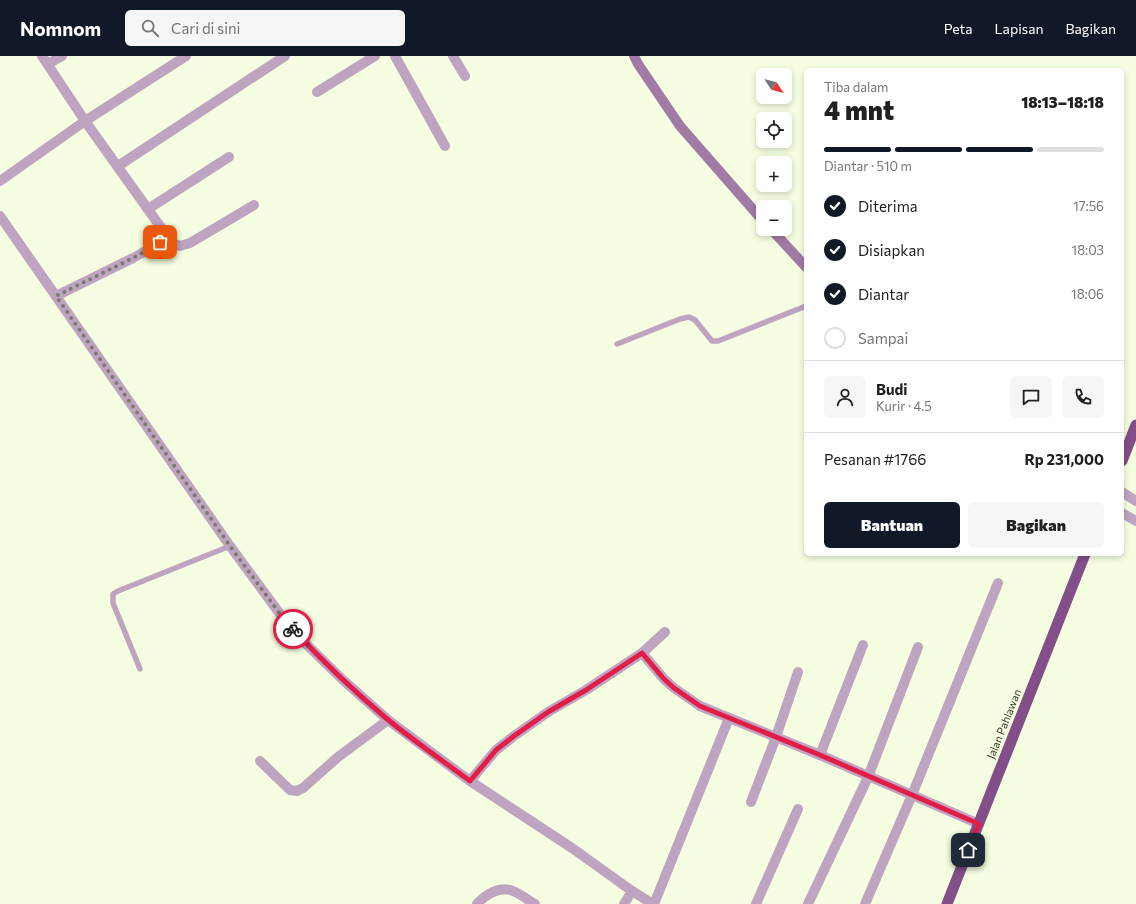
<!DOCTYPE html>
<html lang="id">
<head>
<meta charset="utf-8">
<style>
  body { margin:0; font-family:Commissioner,sans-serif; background:#f6f6f6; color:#202124; height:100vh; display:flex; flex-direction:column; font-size:15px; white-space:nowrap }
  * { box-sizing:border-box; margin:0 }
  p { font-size:13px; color:#757577 }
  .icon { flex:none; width:22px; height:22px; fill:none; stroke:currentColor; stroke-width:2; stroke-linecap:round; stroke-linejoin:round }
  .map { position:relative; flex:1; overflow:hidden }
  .drawer { position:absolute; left:804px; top:12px; width:320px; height:488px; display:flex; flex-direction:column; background:#fff; border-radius:6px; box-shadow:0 2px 6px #0003 }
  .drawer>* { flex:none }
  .needle { width:26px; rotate:126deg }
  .buttons { position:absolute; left:756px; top:12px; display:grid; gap:8px }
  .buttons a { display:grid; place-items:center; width:36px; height:36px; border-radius:6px; background:#fff; box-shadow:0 2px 6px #0003; font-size:20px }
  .pin { position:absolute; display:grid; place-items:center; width:34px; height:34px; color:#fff; margin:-17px; border-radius:8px; box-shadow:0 2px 6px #0006 }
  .courier { position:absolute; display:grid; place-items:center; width:40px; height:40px; margin:-20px; border:3px solid #e11d48; border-radius:50%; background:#fff; color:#222; box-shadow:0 1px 5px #0007 }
  .summary em { font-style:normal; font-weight:800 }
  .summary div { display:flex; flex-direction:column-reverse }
  .summary { display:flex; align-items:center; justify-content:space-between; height:68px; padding:0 20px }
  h1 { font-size:26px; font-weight:800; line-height:30px }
  .bar { display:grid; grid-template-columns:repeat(4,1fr); gap:6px 4px; align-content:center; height:48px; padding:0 20px }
  .bar i { height:5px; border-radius:3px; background:#e0e0e0 }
  .bar .active { background:#111827 }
  .bar p { grid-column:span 4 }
  .line { display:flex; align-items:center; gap:10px; padding:0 20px; border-top:1px solid #e0e0e0 }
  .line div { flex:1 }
  .round { display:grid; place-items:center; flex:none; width:42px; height:42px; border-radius:6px; background:#f6f6f6 }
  ol { padding:0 20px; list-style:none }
  li { display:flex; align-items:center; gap:12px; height:44px }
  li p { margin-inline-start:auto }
  li .icon { padding:4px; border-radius:50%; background:#111827; color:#fff; stroke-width:4 }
  li:last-child { color:#757577 }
  li i { width:22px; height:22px; border:2px solid #e0e0e0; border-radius:50% }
  .action { display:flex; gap:8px; margin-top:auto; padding:8px 20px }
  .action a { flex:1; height:46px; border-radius:6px; background:#111827; color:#fff; font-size:16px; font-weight:800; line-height:46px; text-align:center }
  .action a+a { background:#f6f6f6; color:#202124 }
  header { display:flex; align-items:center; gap:24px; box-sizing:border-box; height:56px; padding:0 20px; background:#111827; color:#fff }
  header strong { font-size:19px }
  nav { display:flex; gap:22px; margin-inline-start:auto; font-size:14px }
  .search { width:280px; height:36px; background:#f6f6f6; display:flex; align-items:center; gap:10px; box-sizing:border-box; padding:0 14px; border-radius:6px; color:#757577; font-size:15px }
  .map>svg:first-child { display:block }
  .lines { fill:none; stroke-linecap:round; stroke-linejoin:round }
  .service { stroke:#bfa4c2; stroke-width:5.5 }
  .minor { stroke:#bfa4c2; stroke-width:10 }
  .secondary { stroke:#a17aa6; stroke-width:10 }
  .trunk { stroke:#824f89; stroke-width:11 }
  .done { stroke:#787d6b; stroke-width:4; stroke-dasharray:0 7.2 }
  .route { stroke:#e11d48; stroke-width:5 }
  .labels { text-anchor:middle; stroke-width:4; stroke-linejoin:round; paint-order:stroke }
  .street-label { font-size:11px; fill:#34372c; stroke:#f5fee0 }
</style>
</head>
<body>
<header>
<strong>Nomnom</strong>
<div class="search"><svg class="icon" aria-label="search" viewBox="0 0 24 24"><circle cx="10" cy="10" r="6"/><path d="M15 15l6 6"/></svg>Cari di sini</div>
<nav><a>Peta</a><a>Lapisan</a><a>Bagikan</a></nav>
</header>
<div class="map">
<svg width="1136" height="848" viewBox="0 0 1136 848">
  <rect width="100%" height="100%" fill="#f5fee0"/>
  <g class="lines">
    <g class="service">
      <polyline points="617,288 680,263 689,261 695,264 712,285 718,285 806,250"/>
      <polyline points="140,613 113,547 113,538 118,535 230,490"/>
    </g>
    <g class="minor">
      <polyline points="42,0 85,65 172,187 180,190 190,187 254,149"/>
      <polyline points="395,0 445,90"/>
      <polyline points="453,0 465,20"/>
      <polyline points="48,8 62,0"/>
      <polyline points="317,36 375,0"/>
      <polyline points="118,110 285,0"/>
      <polyline points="0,125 85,65 186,0"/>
      <polyline points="148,153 229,101"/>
      <polyline points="0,160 230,490 280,558 305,587 343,624 388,664 470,725 572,792 632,835 653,848"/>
      <polyline points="56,240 133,202 151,192 159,185 164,178"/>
      <polyline points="1122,436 1136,445"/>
      <polyline points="1122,457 1136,465"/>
      <polyline points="642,597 664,623 674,632 700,650 820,699 979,768"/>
      <polyline points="820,699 863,589"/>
      <polyline points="260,705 290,734 297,735 303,732 338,701 388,664"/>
      <polyline points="470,725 496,694 514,680 548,656 586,634 642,597 665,576"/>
      <polyline points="751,746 776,681 798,616"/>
      <path d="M477,848C485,839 498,831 510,834C518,836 528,844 535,848"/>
      <polyline points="624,848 632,835"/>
      <polyline points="654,848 729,662"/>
      <polyline points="756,848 798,753"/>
      <polyline points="808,848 868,721 918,591"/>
      <polyline points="865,848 912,739 998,527"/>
    </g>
    <g class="secondary">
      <polyline points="634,0 638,8 680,70 763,165"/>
      <polyline points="771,173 806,211"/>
    </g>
    <g class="trunk">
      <polyline points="1122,405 1136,369"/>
      <polyline points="947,848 1085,498"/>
    </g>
  </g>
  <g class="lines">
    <polyline class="done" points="160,186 151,192 133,202 56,240 230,490 280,558 293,573"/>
    <path class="route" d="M293,573C322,605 354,635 387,663C414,685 443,705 470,725L496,694L514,680L548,656L586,634L642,597L664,623L674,632L700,650L820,699L979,768L968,794"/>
  </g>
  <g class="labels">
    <g class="street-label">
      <text transform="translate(1004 668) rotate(-68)" y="4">Jalan Pahlawan</text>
    </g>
  </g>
</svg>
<div class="buttons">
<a><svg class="needle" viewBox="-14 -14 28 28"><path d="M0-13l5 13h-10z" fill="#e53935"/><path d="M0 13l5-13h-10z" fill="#757577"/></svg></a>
<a><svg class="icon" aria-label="locate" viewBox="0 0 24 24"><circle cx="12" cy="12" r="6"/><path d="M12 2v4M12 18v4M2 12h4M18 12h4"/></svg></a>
<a>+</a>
<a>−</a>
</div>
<div class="pin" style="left:160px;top:186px;background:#ea580c"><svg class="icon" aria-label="bag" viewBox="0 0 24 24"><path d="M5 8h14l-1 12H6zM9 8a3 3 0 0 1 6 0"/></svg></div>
<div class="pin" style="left:968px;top:794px;background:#1f2937"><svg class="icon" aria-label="home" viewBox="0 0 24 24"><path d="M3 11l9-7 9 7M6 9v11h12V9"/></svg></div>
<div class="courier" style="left:293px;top:573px"><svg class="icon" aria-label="bike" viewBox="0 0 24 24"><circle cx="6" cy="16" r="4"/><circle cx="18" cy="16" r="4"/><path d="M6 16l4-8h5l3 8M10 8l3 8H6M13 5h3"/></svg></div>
<section class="drawer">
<div class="summary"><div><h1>4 mnt</h1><p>Tiba dalam</p></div><em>18:13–18:18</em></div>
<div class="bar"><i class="active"></i><i class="active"></i><i class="active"></i><i></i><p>Diantar · 510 m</p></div>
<ol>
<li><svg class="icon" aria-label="check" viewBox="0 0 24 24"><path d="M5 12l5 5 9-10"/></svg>Diterima<p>17:56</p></li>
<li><svg class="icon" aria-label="check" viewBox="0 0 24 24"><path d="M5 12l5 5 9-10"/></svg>Disiapkan<p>18:03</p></li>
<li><svg class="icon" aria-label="check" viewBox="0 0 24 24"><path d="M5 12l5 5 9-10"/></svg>Diantar<p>18:06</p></li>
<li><i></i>Sampai</li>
</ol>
<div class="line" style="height:72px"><a class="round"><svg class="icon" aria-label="person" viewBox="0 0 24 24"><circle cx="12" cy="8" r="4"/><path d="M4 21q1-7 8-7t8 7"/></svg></a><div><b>Budi</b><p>Kurir · 4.5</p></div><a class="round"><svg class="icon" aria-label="chat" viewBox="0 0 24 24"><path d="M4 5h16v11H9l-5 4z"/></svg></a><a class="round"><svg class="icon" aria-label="phone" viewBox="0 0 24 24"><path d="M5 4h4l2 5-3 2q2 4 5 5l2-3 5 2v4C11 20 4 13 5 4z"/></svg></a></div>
<div class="line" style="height:52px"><div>Pesanan #1766</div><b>Rp 231,000</b></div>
<div class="action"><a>Bantuan</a><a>Bagikan</a></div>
</section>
</div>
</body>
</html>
